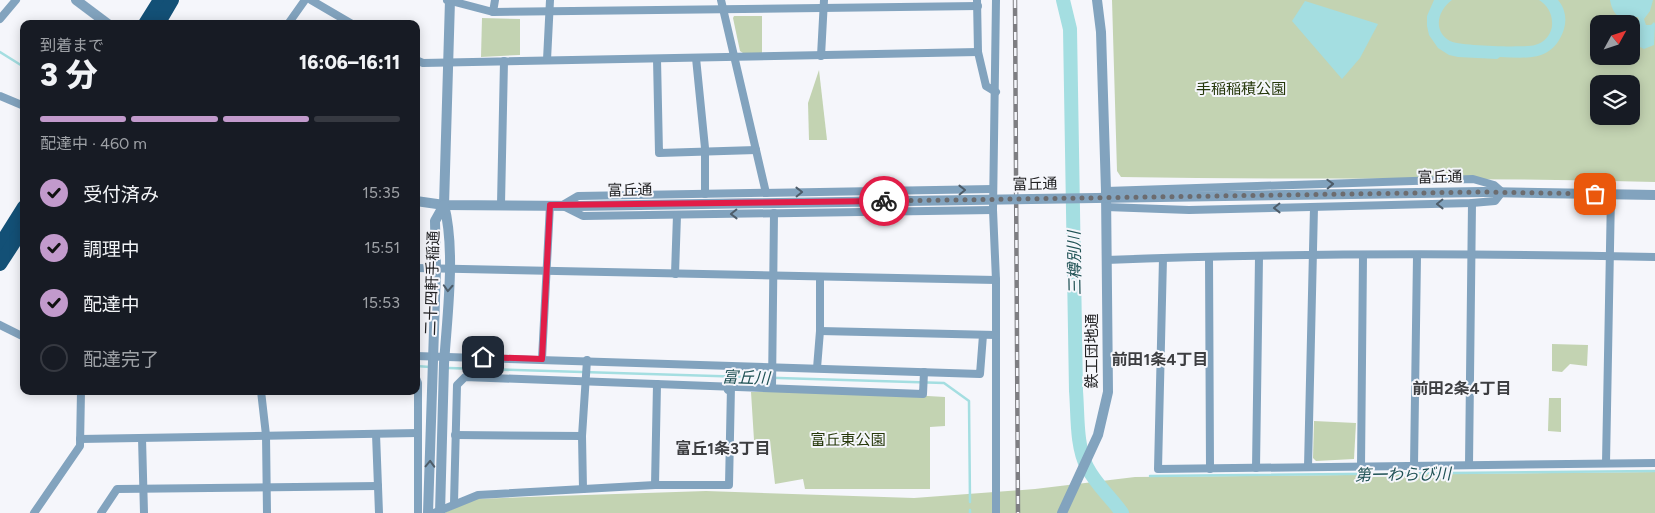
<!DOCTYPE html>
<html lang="ja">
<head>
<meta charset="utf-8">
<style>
  body { margin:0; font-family:Figtree,"Noto Sans JP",sans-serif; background:#20242c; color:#f1f3f6; height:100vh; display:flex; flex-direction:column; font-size:19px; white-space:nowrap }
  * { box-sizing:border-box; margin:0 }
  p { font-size:16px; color:#9ea1a6 }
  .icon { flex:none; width:28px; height:28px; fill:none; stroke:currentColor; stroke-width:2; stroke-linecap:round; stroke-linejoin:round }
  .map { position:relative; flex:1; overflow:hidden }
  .sheet { position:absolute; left:20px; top:20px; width:400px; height:375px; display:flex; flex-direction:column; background:#171b24; border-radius:10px; box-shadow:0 2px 12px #0003 }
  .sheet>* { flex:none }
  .needle { width:32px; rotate:50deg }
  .controls { position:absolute; left:1590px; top:15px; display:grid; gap:10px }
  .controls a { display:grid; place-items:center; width:50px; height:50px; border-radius:10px; background:#171b24; box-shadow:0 2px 12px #0003; font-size:25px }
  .pin { position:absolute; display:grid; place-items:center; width:42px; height:42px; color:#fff; margin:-21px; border-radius:10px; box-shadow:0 2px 8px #0006 }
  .courier { position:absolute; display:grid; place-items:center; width:50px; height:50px; margin:-25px; border:4px solid #e11d48; border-radius:50%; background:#fff; color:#222; box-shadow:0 1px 6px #0007 }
  .head em { font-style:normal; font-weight:800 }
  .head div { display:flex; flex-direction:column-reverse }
  .head { display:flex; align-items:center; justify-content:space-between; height:85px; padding:0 20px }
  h1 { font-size:32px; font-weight:800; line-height:38px }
  .bar { display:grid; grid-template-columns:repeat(4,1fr); gap:8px 5px; align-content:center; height:60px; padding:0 20px }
  .bar i { height:6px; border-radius:4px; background:#363941 }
  .bar .on { background:#c29acc }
  .bar p { grid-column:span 4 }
  ol { padding:0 20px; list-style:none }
  li { display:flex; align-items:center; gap:15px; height:55px }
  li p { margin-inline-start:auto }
  li .icon { padding:5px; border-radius:50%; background:#c29acc; color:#111; stroke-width:4 }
  li:last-child { color:#9ea1a6 }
  li i { width:28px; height:28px; border:2px solid #363941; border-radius:50% }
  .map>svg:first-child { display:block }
  .green { fill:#c3d3b2; fill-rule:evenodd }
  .water { fill:#a4dee1 }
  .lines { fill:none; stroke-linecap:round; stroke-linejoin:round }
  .stream { stroke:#a4dee1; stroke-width:2.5 }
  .river { stroke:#a4dee1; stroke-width:14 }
  .minor { stroke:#82a3be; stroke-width:8 }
  .tertiary { stroke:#82a3be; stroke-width:10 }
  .trunk { stroke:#135076; stroke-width:14 }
  .rail-casing { stroke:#7e7e82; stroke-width:4.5 }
  .rail { stroke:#f5f6fb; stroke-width:2.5; stroke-dasharray:8; stroke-linecap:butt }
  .tertiary-bridge { stroke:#82a3be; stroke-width:10 }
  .oneway { stroke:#4d5c69 }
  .done { stroke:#6c6c6f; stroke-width:5; stroke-dasharray:0 9 }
  .route { stroke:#e11d48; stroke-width:6 }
  .labels { text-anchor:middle; stroke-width:4; stroke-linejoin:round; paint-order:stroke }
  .park-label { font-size:15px; fill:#26380b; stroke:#f5f6fb }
  .street-label { font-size:15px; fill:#222224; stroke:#f5f6fb }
  .water-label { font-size:16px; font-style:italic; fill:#205255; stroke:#f5f6fb }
  .neighbourhood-label { font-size:16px; font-weight:bold; fill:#3d3e41; stroke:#f5f6fb }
</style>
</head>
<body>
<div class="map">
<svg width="1655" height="513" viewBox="0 0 1655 513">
  <rect width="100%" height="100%" fill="#f5f6fb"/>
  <g class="green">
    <path d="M1112,0H1655V182C1477,177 1299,180 1121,177L1117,171ZM1599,24H1631V56H1599ZM1599,84H1631V116H1599Z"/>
    <polygon points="734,16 762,16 762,53 743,53 740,51 733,18"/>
    <polygon points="482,18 520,19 520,55 481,57"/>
    <polygon points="819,70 827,140 809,140 808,103"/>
    <polygon points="1552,344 1588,345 1587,366 1570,364 1562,372 1552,371"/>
    <polygon points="841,391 945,397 945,426 930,427 930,489 805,489 803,479 775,484 770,441 754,440 751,392"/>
    <polygon points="1549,398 1561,398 1561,432 1548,431"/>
    <polygon points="1314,421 1356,423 1354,459 1316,461 1313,458"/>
    <polygon points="1655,472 1655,513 444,513 475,499 555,496 706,491 914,498 1035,489 1135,477"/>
  </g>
  <g class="water">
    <path d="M1434,0H1452C1438,10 1432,31 1450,41C1458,46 1525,48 1535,45C1546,42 1553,32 1552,22C1552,13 1547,5 1539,0H1558C1565,8 1567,19 1564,29C1553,62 1528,58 1500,57L1497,59L1458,57L1449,55L1438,48L1429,35L1427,26V16Z"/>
    <path d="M1610,0H1653L1650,11L1644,19L1646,25H1651L1654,22L1655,24L1654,45L1644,49L1632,43L1631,27L1639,20L1638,17H1628L1627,21C1616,17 1612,11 1610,0Z"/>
    <polygon points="1305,1 1378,24 1360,58 1342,79 1292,21"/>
  </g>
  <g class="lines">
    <g class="stream">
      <polyline points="0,52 24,67"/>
      <polyline points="416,366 430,367"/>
      <polyline points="448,368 944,383 969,401 970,502"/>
      <polyline points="1150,476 1655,471"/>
      <polyline points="970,510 970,513"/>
    </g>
    <path class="river" d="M1063,0L1070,29L1076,391C1078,415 1076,446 1087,467C1096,485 1111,497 1122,513"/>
    <g class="minor">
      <polyline points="311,0 352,24"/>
      <polyline points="447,0 493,12 978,6"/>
      <polyline points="721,0 766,193"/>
      <polyline points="977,0 978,52 986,86 996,92"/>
      <polyline points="996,0 993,210 996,280 996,513"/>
      <polyline points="493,12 495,0"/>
      <polyline points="0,19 16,0"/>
      <polyline points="288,24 305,0"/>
      <polyline points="821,56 824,0"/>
      <polyline points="696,58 705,148 705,194"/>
      <polyline points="657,59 659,153 756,150"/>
      <polyline points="416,60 423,63 978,52"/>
      <polyline points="547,60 550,0"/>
      <polyline points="0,96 24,106"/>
      <polyline points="501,204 504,61"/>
      <polyline points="561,206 578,196 993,189"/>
      <polyline points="565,207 583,216 993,210"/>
      <polyline points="1106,207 1189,210 1472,203 1495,201 1502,192 1494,185 1473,179 1106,191"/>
      <polyline points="1209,257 1210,469"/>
      <polyline points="1163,258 1158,469 1655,463"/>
      <path d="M1106,260C1288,253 1472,253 1655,257"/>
      <polyline points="416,268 996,280"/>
      <polyline points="675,274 677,215"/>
      <polyline points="0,325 24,337"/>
      <polyline points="820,331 996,335"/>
      <polyline points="416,356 980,374 983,335"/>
      <polyline points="542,359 550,205"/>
      <polyline points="817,368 820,331 820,277"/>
      <polyline points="416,378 418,383 418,513"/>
      <polyline points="772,388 774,213"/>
      <polyline points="261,391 266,435 267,513"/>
      <polyline points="376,434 379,513"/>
      <polyline points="455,435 582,436"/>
      <polyline points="142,438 144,513"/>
      <polyline points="80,439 418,433"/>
      <polyline points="1606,463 1611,194"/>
      <polyline points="1469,465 1472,203"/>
      <polyline points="1414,466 1417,256"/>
      <polyline points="1308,467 1314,207"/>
      <polyline points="1361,467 1363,256"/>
      <polyline points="1256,468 1259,257"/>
      <polyline points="655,485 657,384"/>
      <polyline points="583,489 582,436 587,360"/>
      <polyline points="454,503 457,385 465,377 923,394 924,372"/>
      <polyline points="34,513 80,446 81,391"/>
      <polyline points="101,513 117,489 378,486"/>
      <polyline points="434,513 478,495 655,485 729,485 731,386 728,390"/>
    </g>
    <g class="tertiary">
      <polyline points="76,0 108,24"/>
      <polyline points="1483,192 1655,195"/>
      <polyline points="416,201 444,205 577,206"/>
      <path d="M444,364C447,316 456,251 444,205L450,0"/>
      <polyline points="428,513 436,269 435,221 444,205"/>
      <polyline points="1062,513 1098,435 1108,392 1106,191 1101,32 1097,0"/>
    </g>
    <g class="trunk">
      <polyline points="145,24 160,0"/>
      <polyline points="158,24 172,0"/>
      <polyline points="0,245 24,207"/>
      <polyline points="0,264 24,227"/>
    </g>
    <defs>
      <polyline id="rail" points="1015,0 1018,513"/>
    </defs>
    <use href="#rail" class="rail-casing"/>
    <use href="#rail" class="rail"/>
    <g class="tertiary-bridge">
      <polyline points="577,206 1483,192"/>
      <polyline points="440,513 444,364"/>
    </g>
  </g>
  <defs><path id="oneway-chevron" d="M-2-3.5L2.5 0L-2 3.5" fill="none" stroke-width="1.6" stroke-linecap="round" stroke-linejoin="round" transform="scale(1.25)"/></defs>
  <g class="oneway">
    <use href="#oneway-chevron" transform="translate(1330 184) rotate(-2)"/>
    <use href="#oneway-chevron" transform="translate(962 190) rotate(-1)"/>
    <use href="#oneway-chevron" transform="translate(799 192) rotate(-1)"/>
    <use href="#oneway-chevron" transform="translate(1440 204) rotate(179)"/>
    <use href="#oneway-chevron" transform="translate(1277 208) rotate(179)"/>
    <use href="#oneway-chevron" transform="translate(734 214) rotate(179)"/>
    <use href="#oneway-chevron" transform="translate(448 288) rotate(93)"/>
    <use href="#oneway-chevron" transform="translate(430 464) rotate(-88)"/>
  </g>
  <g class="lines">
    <polyline class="done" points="884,201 1483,192 1595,194"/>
    <polyline class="route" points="483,357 542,359 550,205 884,201"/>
  </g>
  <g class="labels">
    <g class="park-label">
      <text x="1241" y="94">手稲稲積公園</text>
      <text x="848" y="445">富丘東公園</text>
    </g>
    <g class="street-label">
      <text transform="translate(1440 177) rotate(-1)" y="5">富丘通</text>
      <text transform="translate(1035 184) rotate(-1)" y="5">富丘通</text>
      <text transform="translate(630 190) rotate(-1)" y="5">富丘通</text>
      <text transform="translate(432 283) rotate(-88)" y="5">二十四軒手稲通</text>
      <text transform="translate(1092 351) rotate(-90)" y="5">鉄工団地通</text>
    </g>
    <g class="water-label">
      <text transform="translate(1074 263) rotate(-91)" y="6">三樽別川</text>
      <text transform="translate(746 377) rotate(2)" y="6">富丘川</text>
      <text transform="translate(1403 474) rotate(-1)" y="6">第一わらび川</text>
    </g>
    <g class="neighbourhood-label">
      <text x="1160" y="365">前田1条4丁目</text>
      <text x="1462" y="394">前田2条4丁目</text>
      <text x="723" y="454">富丘1条3丁目</text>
    </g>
  </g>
</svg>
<div class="controls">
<a><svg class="needle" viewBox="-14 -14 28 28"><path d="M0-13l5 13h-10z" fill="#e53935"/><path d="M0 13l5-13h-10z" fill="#9ea1a6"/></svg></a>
<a><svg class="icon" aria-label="layers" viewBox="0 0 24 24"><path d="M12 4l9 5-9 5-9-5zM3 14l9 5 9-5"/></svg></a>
</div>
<div class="pin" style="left:1595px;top:194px;background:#ea580c"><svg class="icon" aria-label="bag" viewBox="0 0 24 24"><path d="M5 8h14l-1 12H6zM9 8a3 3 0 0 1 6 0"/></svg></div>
<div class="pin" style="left:483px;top:357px;background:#1f2937"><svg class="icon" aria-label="home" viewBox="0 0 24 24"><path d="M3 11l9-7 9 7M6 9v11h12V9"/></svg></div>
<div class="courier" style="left:884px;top:201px"><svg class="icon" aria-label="bike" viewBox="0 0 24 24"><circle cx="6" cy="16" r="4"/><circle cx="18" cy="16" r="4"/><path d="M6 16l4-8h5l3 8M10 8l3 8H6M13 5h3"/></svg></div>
<section class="sheet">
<div class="head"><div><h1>3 分</h1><p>到着まで</p></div><em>16:06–16:11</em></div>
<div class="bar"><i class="on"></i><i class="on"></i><i class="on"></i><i></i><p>配達中 · 460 m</p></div>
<ol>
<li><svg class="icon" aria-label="check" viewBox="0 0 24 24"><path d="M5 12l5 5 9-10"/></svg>受付済み<p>15:35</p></li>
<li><svg class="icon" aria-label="check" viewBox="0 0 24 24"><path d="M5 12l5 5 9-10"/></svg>調理中<p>15:51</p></li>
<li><svg class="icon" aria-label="check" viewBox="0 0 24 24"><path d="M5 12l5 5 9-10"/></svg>配達中<p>15:53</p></li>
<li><i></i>配達完了</li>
</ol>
</section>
</div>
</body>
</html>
